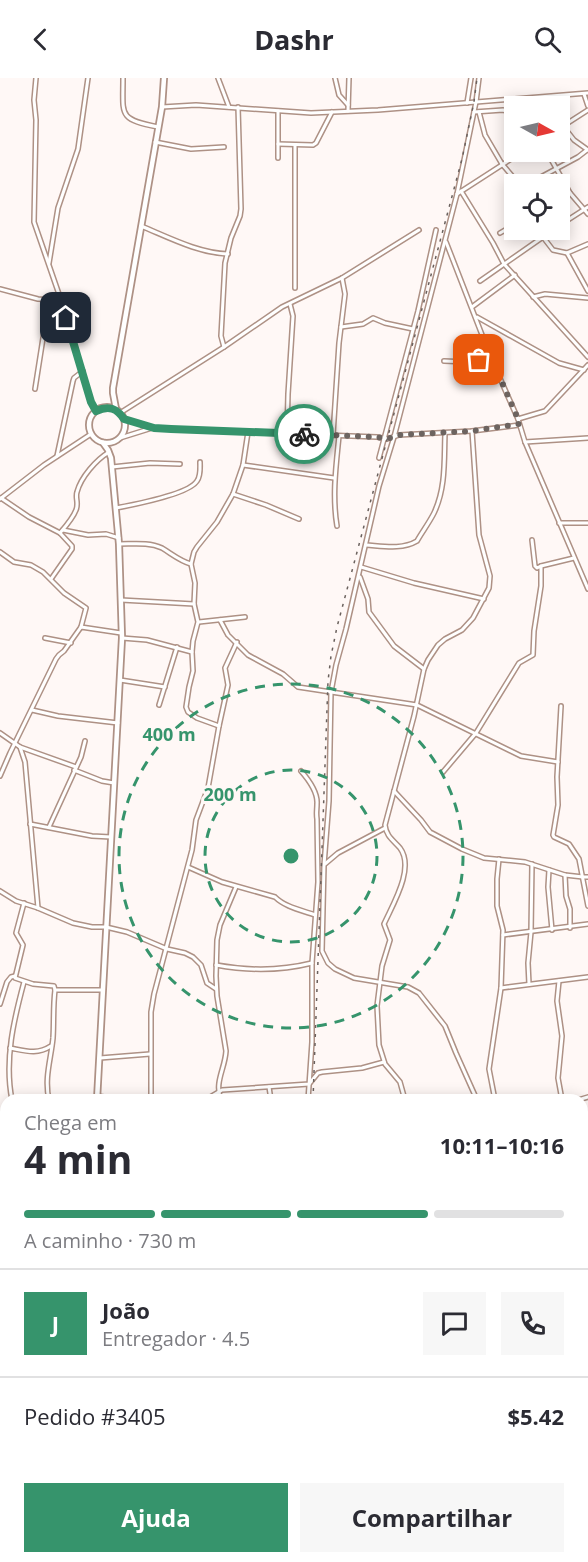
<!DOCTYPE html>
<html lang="pt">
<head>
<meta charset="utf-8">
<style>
  body { margin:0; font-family:"Open Sans",sans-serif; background:#f7f7f7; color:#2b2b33; height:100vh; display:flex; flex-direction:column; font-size:22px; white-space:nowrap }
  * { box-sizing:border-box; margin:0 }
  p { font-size:20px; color:#7c7c81 }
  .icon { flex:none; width:33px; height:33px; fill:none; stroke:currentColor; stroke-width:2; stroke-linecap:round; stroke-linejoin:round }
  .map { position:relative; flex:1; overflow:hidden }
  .details { position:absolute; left:0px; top:1016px; width:588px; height:470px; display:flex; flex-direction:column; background:#fff; border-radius:18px 18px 0 0; box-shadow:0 3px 15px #0003 }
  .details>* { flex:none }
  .needle { width:39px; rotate:98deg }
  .controls { position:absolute; left:504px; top:18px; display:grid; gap:12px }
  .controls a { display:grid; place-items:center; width:66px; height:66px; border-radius:0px; background:#fff; box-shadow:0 3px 15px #0003; font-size:30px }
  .pin { position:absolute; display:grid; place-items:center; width:51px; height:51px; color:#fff; margin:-26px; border-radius:12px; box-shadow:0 3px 9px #0006 }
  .courier { position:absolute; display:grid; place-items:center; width:60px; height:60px; margin:-30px; border:4px solid #36946c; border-radius:50%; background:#fff; color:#222; box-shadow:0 2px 8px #0007 }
  .head em { font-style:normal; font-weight:700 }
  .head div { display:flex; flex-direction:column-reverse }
  .head { display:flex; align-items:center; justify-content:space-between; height:102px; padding:0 24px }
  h1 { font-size:39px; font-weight:700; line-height:45px }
  .bar { display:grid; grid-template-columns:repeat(4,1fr); gap:9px 6px; align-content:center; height:72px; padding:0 24px }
  .bar i { height:8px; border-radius:4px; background:#e1e1e2 }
  .bar .active { background:#36946c }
  .bar p { grid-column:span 4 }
  .line { display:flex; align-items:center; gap:15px; padding:0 24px; border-top:2px solid #e1e1e2 }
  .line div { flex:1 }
  .round { display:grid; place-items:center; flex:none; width:63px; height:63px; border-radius:0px; background:#f7f7f7 }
  .action { display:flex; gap:12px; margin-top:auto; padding:12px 24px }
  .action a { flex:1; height:69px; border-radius:0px; background:#36946c; color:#fff; font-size:24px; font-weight:700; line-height:69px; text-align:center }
  .action a+a { background:#f7f7f7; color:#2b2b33 }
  header { display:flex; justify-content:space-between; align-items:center; height:78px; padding:0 24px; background:#fff; font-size:27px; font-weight:700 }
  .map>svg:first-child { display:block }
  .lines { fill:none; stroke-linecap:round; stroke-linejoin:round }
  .minor-casing { stroke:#ae9185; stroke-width:6 }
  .major-casing { stroke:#ae9185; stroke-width:8 }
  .minor { stroke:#fff; stroke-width:3 }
  .major { stroke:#fff; stroke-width:4.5 }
  .rail { stroke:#6a615d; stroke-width:1.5; stroke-dasharray:3 6; stroke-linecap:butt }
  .done { stroke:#6d6460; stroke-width:6; stroke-dasharray:0 10.8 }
  .route { stroke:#36946c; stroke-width:8 }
  .ring { fill:none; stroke:#36946c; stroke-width:3; stroke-dasharray:10 8 }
  .centre { fill:#36946c; stroke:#fff8f6; stroke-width:3 }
  .ring-label { font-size:18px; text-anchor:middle; font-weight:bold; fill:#36946c; stroke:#fff8f6; stroke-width:6; stroke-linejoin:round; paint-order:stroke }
</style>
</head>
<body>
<header><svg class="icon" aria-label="back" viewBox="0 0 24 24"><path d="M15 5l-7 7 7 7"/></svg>Dashr<svg class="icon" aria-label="search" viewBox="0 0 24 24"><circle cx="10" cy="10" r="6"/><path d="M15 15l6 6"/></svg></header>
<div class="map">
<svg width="588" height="1484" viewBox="0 0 588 1484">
  <rect width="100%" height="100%" fill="#fff8f6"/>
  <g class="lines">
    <defs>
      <g id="minor">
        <polyline points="36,0 34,22 36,42 34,144 61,222 91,325 96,333"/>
        <path d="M123,0C123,38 118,41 158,49"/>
        <polyline points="218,0 229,29"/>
        <polyline points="335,0 339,17 348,27"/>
        <polyline points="584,16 588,28"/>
        <polyline points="467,25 471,0"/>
        <polyline points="162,29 196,27 311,35 378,32 588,15"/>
        <polyline points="348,33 349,0"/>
        <polyline points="474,34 503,32 514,36"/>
        <polyline points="479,34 485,57 502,86 519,106"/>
        <polyline points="563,48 574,62 588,72"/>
        <polyline points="560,50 588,32"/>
        <polyline points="155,64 191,71 224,69"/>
        <polyline points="278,66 313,67 316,65 332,34"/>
        <polyline points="547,74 570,115 588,136"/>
        <polyline points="278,80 278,33"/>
        <polyline points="528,106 578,79 587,72"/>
        <polyline points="461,113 493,165 504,186 588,279"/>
        <polyline points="457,116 522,74"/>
        <polyline points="560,121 570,115"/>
        <polyline points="508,133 514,122"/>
        <polyline points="560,147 588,129"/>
        <path d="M141,148C168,159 198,175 228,176"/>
        <polyline points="500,155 514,147"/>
        <polyline points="543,159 553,172 567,175 588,213"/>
        <polyline points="446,164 491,280 518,341 525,364 588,511"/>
        <polyline points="567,175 588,166"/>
        <polyline points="49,185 58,130 78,71 88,0"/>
        <polyline points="480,203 553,152"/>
        <polyline points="295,210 295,67"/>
        <polyline points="0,211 38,221 61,222"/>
        <polyline points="533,219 545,216 588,220"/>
        <polyline points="472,229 515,197"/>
        <polyline points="477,239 559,285 584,292"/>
        <polyline points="341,249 363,246 373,240 385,245 413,251"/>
        <polyline points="224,269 221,258 225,185 231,160 240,138 241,131 238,29"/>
        <polyline points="444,283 467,284 490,280"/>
        <polyline points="35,311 49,222"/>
        <polyline points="120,335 224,269 282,229 342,200 419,152"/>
        <polyline points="124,341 154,350 171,351 377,359 387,361 399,357 472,353 519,347"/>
        <polyline points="518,341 545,333 588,287"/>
        <polyline points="287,355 288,316 293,238 290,226"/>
        <polyline points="333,357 339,265 345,216 342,200"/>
        <polyline points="120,360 152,350"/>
        <polyline points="525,364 588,360"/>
        <polyline points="57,378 73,303 74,300 83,293"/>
        <polyline points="379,380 418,233 436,152"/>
        <polyline points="243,387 334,400"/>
        <polyline points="112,389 150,385 180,386"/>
        <polyline points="233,416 266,427 299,441"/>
        <polyline points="1,420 29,439 60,455"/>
        <polyline points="0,421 44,387 91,356"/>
        <path d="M116,430C132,427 189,416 197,403C201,398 200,389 200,384"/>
        <polyline points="559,445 588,445"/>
        <path d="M337,448C332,418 336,388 339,358"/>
        <polyline points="63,452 88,457 106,456 119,460"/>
        <path d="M119,466C134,466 149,464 162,470C172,476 180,483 191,486"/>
        <path d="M366,467C382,468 402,472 417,463C422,454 429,445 434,435C446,410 444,382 445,356"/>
        <polyline points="0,474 14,484 31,487 43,494 64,515 86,530 81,549"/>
        <polyline points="541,488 574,480"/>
        <polyline points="361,489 414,505 484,521"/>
        <polyline points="360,499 368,521 369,534 394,568 424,591"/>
        <path d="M51,501L72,471V468L60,455C66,448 73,440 76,432C79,425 75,420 77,414C81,399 96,382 109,374"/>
        <polyline points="121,522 194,526"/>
        <polyline points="220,542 228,557 248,577 283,596 298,609 417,627 521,678 558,684"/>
        <polyline points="199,544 245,539"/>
        <polyline points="45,560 71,565"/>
        <polyline points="122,560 147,562 192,574"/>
        <polyline points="120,602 165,609"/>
        <polyline points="159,627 177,569"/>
        <polyline points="561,628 557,699 558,727 553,757 554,759 569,766 579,781 588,828"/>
        <polyline points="32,632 58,638 118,645"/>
        <polyline points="219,648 197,640 188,634 186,629 189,609 193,593 192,574 193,563 198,544 194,526 195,505 191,486 194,474 197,469 217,444 233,416 243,387 248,354"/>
        <polyline points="0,655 20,669 25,684 38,830"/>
        <polyline points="20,669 76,689"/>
        <polyline points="74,692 102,703 114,705"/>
        <path d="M301,693C308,701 318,714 317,726C317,732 316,735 317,741L318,804L312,885V964L308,1022"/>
        <polyline points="443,694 476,655 519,585 533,577 534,553 541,508 541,488 537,490 535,488 532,462"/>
        <polyline points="0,698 10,675 56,581 59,577 64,573 81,549 121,555"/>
        <polyline points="394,713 421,742 430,754 462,771 484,780 525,784 565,797 583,799 588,799"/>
        <polyline points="30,746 92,758 111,759"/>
        <polyline points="49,749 81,679 85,663"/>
        <polyline points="325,786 338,775 385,750"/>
        <path d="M188,789L222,804L275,819C285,829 301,832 315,837"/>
        <polyline points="549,792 548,809 552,852"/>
        <polyline points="565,797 566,818 570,831 570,850"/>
        <polyline points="0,813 16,823 38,830 73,845 92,849 106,849 127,854 167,871 185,875 193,879 201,887 207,905 216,911"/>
        <polyline points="24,825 16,855 23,867 15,900 33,906 54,908 55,912"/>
        <polyline points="503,857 588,846"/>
        <path d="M216,887C249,893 280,893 312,885"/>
        <polyline points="559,903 557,923 562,958 558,1000 562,1022"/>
        <polyline points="529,906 528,885 531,854 532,786"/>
        <polyline points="501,910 588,899"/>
        <polyline points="0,926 7,904 11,899 15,898"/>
        <path d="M10,970C26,973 37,977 51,968"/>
        <polyline points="100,980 150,976"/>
        <polyline points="269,1009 271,1022"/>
        <polyline points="97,1018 125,1022"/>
        <path d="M12,1022C4,982 14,941 24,904"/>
        <path d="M49,1022C44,1000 51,981 53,960C54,944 53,928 55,912H102"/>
        <polyline points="151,1022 151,934 154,916 192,772 196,742 208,710 219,648 228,607 225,590 237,564"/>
        <polyline points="205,1022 222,1012 309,1006 318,995 322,994 362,990 384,984"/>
        <path d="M221,1022C214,1004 225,991 226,973L217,918L216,898L217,862L220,847L236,809"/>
        <path d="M405,1022L400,1004L385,986L379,967L377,928L382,888L390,862L384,846C393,826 415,790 400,770C393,762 386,758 385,747L414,638L424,591L428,582L438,567L445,561L462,552L473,540L489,510L490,498L479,457L472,353"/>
        <polyline points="477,1022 456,975 445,948 419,915 408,909 354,900 335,891 328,885 322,873 324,787 329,723 331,614 336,587 346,551 379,408 394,359 457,116 476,24 479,0"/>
        <polyline points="495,1022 489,991 501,910 503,852 497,828 497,801 499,781"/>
        <polyline points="578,1022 588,1019"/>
        <polyline points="0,1051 6,1042"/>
        <polyline points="582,1098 588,1099"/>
        <polyline points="0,1168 6,1170"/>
        <polyline points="582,1193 588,1192"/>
        <polyline points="0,1203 6,1189"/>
        <polyline points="0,1218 6,1219"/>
        <polyline points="0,1251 6,1253"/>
        <polyline points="582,1269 588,1270"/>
        <polyline points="0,1289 6,1290"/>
        <polyline points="582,1311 588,1312"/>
        <polyline points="582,1406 588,1407"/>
        <polyline points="0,1446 6,1447"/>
        <polyline points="582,1467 588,1468"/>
        <polyline points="225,1479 225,1484"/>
        <polyline points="249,1479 249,1484"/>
        <polyline points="313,1479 313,1484"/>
        <polyline points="342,1479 342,1484"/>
        <polyline points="374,1479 374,1484"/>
        <polyline points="389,1479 389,1484"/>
        <polyline points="290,1484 290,1479"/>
        <polyline points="357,1484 357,1479"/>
        <polyline points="463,1484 463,1479"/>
        <polyline points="521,1484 521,1479"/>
      </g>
      <g id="major">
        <circle cx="107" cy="347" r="18"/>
        <polyline points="116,331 113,315 113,310 162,29 164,0"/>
        <polyline points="97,1022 122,560 119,466 111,380 108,372 103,365"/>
        <polyline points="72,1484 73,1479"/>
      </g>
    </defs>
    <use href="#minor" class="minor-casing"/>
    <use href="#major" class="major-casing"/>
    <use href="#minor" class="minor"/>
    <use href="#major" class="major"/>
    <g class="rail">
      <polyline points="313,1022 328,603 331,578 337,549 462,81 474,24 477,0"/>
      <polyline points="296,1484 296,1479"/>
    </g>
  </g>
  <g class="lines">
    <polyline class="done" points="304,356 377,359 387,361 399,357 472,353 519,346 518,341 491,279 479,282"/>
    <path class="route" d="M66,240L91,324L96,333C109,327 117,330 124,341L154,350L171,351L304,356"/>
  </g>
  <g class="ring">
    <circle cx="291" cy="778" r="86"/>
    <circle cx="291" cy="778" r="172"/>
  </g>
  <circle cx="291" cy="778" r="9" class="centre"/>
  <g class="ring-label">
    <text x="169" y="663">400 m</text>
    <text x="230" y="723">200 m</text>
  </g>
</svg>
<div class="controls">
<a><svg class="needle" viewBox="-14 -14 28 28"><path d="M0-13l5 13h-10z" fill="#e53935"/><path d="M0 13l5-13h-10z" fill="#7c7c81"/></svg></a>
<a><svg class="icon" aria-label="locate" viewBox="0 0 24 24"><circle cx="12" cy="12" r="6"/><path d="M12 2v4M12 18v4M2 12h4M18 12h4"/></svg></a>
</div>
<div class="pin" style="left:479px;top:282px;background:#ea580c"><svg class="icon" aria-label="bag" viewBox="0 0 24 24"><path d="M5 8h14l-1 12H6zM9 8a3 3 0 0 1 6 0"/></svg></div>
<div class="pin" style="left:66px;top:240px;background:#1f2937"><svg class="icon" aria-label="home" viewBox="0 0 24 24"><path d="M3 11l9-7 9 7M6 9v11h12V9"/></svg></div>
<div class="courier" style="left:304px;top:356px"><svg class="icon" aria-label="bike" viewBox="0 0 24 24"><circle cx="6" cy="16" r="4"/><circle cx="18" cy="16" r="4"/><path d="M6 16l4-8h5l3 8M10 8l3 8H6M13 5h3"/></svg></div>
<section class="details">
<div class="head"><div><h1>4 min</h1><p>Chega em</p></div><em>10:11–10:16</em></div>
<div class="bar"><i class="active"></i><i class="active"></i><i class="active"></i><i></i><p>A caminho · 730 m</p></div>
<div class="line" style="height:108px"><b class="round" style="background:#36946c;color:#fff">J</b><div><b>João</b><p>Entregador · 4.5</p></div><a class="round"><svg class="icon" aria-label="chat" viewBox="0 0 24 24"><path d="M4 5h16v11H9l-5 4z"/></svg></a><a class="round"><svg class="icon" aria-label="phone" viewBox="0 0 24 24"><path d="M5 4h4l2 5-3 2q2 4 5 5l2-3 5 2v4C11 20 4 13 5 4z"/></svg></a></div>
<div class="line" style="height:78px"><div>Pedido #3405</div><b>$5.42</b></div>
<div class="action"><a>Ajuda</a><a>Compartilhar</a></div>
</section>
</div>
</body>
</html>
